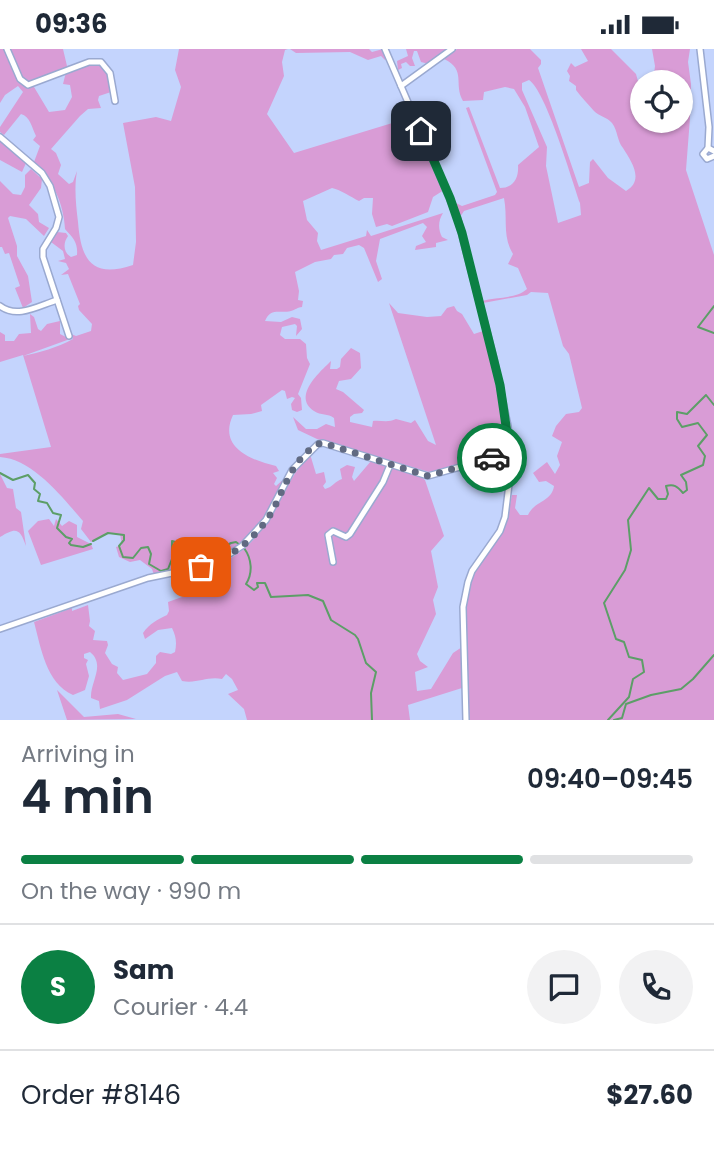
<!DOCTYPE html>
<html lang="en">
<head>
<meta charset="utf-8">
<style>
  body { margin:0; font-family:Poppins,sans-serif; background:#f2f2f3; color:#1f2937; height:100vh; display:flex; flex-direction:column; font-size:26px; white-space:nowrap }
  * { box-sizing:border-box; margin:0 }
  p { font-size:23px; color:#747a83 }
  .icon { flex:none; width:38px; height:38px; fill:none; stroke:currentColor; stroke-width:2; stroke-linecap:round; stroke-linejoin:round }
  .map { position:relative; height:671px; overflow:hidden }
  .sheet { display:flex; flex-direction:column; background:#fff; flex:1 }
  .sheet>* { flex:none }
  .controls { position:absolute; left:630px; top:21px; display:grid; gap:14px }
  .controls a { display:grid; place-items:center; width:63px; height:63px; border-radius:50%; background:#fff; box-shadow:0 2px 5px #0004; font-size:35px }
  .pin { position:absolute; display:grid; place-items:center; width:60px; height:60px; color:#fff; margin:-30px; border-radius:14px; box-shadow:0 4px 10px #0006 }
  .courier { position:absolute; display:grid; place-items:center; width:70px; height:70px; margin:-35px; border:5px solid #0b8043; border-radius:50%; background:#fff; color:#222; box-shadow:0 2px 9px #0007 }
  .overview em { font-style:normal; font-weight:600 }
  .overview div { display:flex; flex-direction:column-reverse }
  .overview { display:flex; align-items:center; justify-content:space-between; height:119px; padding:0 21px }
  h1 { font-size:46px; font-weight:600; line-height:52px }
  .bar { display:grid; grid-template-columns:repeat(4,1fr); gap:10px 7px; align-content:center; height:84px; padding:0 21px }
  .bar i { height:9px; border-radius:5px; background:#e0e1e3 }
  .bar .active { background:#0b8043 }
  .bar p { grid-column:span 4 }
  .line { display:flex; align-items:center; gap:18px; padding:0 21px; border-top:2px solid #e0e1e3 }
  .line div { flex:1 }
  .round { display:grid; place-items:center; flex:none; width:74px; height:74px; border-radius:37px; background:#f2f2f3 }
  .status { display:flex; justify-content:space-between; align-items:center; height:49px; padding:0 35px; background:#fff; direction:ltr }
  .status svg { height:19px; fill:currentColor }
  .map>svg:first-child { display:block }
  .green { fill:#d99cd6; fill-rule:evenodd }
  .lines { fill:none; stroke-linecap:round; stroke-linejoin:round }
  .stream { stroke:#5c9e67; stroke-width:2 }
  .minor-casing { stroke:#9aa9d0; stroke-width:8 }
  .minor { stroke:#fff; stroke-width:5 }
  .done { stroke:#616a82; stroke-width:7; stroke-dasharray:0 12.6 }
  .route { stroke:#0b8043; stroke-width:9 }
</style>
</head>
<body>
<div class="status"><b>09:36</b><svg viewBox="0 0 49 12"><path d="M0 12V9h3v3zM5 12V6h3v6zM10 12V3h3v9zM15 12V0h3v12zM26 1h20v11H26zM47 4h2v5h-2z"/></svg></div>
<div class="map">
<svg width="714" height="671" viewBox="0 0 714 671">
  <rect width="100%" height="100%" fill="#c4d4fd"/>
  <g class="green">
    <path d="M0,0H6C12,17 14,35 34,38L49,63L65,61L72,48L70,36L63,35L66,23L91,13L101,15L107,22L111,43L99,47L98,51L101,59L88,60L80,67L51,100L56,104L61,116L58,125L69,135L73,133L77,122C74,139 76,156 78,173C81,211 92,230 133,216L136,193L135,138L123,74L156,68L171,72L181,38L175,21L179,0H288L285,1L282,13L284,27L267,65L294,104L412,68L444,141L433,148L428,163L392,177L387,175L376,178L372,165L373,149H364L359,152C351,148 341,141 332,139L303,152L307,171L318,184L317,192L321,201L366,187L367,181L371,187L443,164C438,172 438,180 442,188L448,191L436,194V198L415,201L416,197L426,193L422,187L427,178L423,174L380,190L376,212L382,230L378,233L364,199L359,196L347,199L343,205L334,206L331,210L315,213L295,223L299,242L298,251L303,252L302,258C298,258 295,261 291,262C279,265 271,258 265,272L281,273L292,268L300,270L302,280L296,287L297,277L295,275L282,278L280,286L285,290H300L306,295L307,309L310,315L298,345L301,349L302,361L297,363L292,361L291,355L295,349L292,348L287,350L285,342L282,341L261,356L262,362L251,365L233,366C218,398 250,411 276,417L279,422L273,424L277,429L274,435L276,437L286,428L266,469L241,496L213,512L154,526L152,520L140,511L130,513L119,508L116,498L122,496L120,485H108L91,493L81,480L83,472C63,449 33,410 0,408V405L51,398L23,306L0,313V283L5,286V292H14L19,285L31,284L30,265L34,268L38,280L41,282L47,275L60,272V285L70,290L23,307C41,303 56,299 73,290L71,285L76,287L91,282L92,275L79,261L78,257L80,255L68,225L61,226L69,220L66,214L58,212L65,210L63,202L51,193L57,183L66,184L68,187C63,194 63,203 71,208L77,206C78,193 73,189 65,180C64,155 52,129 34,113L40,97L33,91L36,87C32,79 30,67 21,65L4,86L0,83V78L23,43L18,37L5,46L0,54Z"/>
    <polygon points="9,0 63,0 67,17 76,15 30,34 23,31"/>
    <polygon points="290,0 369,0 372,3 383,0 387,9 385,11 381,7 368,11 350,3 296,4"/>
    <polygon points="406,0 449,0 429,15 421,13 417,2 414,2 412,9 415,17 410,17 406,13 401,15 402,19 398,21 397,12 408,7"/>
    <path d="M457,0H530L541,11V15L538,19L579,138L589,134L590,113L593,110L608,129L626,142C645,131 631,112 623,99C617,92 618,82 612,74C607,68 599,67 594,62C588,55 581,48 576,41V37L569,32L570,27L567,22L571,14L575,18L588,12L581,0H611L636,25L642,47V72H681V33H653L655,17L652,0H690L688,13L691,35L690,69L686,121L714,206V671H469L466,563L469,539L476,520L505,479L512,446H517L515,459L520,466H528C534,452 552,453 554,437L546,432L539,433L533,424L547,413L555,425L560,416L557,407L562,393L552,387L556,377L566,365L579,363L582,359L569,305L563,297L548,244L531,243L527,246L483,254L482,252C496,248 516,250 527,240L518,219L508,215L513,205C502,187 508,170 504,149L464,162L460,168L456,154L462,157L495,146L497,143L466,59L469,58L500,139C514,139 519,128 518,116L539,98L525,58L514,40L505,38L484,43L483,51L463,52C453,35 467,21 444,10ZM529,31C546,42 572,131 580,154L581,166L558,174L546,117L547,98L522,41V34Z"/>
    <polygon points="0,92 26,114 22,123 0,111"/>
    <polygon points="31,120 42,130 41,139 29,156 38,165 39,173 49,179 44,187 26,170 10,167 8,169 17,197 17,207 28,227 32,253 23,259 15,239 20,237 9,204 5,205 2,198 0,198 0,132 13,145 21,146 25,138 25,126"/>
    <path d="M389,254L398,264L427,268L441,267L447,259L454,257L457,262L462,265L474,285L483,282L485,284L505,370L508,402L429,423L317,390L298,381L293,368L306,380H317L326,375L335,378L334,369C328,364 321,367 314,362C292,347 320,323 331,312L330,320H337L340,318L341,310L351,299L360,304L361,319L351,330L339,332L336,340L343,343L364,361L362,364L354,365L350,368V373L372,378L373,372C381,371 388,374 396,370L411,374L415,371L428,392L436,396Z"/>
    <path d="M310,405L316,425L324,423L326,433L323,437L325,440C333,438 335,432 342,430L340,420L347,416L355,418L352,428L354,432L371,412L418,426L425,431L444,487L431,502L438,538L433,551L436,565L417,605L420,612L428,618L415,623L417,642L431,640L453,604L462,598V639L408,656L410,671H247L244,660L228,645L238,641L232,630L226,625L222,630C207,627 197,635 182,632L177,623L165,627L127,651L100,660L99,652L91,649C90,633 106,616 90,603L84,605V609L88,611L86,615L89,627L85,641L73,646C46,634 41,599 34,573L72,559V562L88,556L90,572L89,577L95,582L93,591L107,592L108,596L105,604L112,615L118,618L117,624L123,631L147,625L156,614V607L160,603L171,605L175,603C177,594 176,587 172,579L158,581L145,590L143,584C150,574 157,571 167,566L169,562L168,553L227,532L225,512C272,489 278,439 310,405Z"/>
    <path d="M0,425L7,439L13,440L16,459L21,463L26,497C20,479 16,478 0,488Z"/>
    <polygon points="49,470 54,477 56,470 62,477 69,472 77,476 77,488 91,495 93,500 41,516 28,482 38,472"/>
    <polygon points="57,641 84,668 118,665 136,670 67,671"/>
  </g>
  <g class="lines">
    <g class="stream">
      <polyline points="714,257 698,278 714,284"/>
      <polyline points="0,424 13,431 28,426 35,434 34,440 40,445 38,452 47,454 53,464 61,466 57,479 66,488 72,490 69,494 71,496 83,498 91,495"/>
      <polyline points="93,492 108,484 124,486 124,491 119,497 123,508 133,509 141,499 148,498 151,505 149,515 161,522 168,520 172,510 172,492 179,494 184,507 197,512 231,494 236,493 240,496"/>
      <path d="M244,499C252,510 253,524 246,535L254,541L258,538L257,534H265L271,548L308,546L323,552L331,571L355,586L358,590L366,614L376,623L371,644L372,671"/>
      <path d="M608,671L629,648L633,630L644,623L642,611L629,608L624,593L616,590L604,554L625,521L631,501L628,471L649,439L658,450H666L668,445L666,437C674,435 677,437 683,444L687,441L686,433L681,426L703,416L705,407L698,397L707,386L698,374L682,378L677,370V363L687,365L706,346L714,356"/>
      <polyline points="614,671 622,669 626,655 651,646 681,640 693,630 714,606"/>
    </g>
    <defs>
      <g id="minor">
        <polyline points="7,0 20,30 28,36 89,13 101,13 110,24 115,52"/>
        <polyline points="385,0 457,167 494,310 508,377 510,427 505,468 500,482 472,522 468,533 463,558 466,671"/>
        <polyline points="700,0 709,78 708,99"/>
        <polyline points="401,37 452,0"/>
        <polyline points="0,88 42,124 50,137 59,168 56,179 43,200 43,208 69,287"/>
        <polyline points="714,102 708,99 703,105 707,110 714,107"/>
        <path d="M0,257C17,270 38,257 57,251"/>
        <polyline points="333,513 328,486 333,482 346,488 350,485 383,433 390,416"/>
        <polyline points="0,580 148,529 206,517 231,504 242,497 266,471 292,421 318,395 323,394 428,427 510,404"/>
      </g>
    </defs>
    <use href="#minor" class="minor-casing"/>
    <use href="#minor" class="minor"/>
  </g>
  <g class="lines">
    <path class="done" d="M201,518C232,510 261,485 275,457C286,434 295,408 318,395L323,394L428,427L492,409"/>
    <polyline class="route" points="421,82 450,149 462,184 500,336 510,404 492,409"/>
  </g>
</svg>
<div class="controls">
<a><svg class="icon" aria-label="locate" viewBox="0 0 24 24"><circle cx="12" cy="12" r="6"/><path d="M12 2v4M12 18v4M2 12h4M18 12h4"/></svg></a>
</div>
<div class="pin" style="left:201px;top:518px;background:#ea580c"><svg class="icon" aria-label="bag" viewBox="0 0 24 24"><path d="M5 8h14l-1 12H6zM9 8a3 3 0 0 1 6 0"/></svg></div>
<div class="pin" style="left:421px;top:82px;background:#1f2937"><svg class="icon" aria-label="home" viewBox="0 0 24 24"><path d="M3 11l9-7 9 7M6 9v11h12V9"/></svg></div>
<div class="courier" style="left:492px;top:409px"><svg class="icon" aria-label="car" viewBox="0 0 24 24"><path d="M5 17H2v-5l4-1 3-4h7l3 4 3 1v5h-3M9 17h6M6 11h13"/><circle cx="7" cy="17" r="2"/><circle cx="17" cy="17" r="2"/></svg></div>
</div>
<section class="sheet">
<div class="overview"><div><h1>4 min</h1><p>Arriving in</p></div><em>09:40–09:45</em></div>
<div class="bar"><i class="active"></i><i class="active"></i><i class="active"></i><i></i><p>On the way · 990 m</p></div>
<div class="line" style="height:126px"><b class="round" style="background:#0b8043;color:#fff">S</b><div><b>Sam</b><p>Courier · 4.4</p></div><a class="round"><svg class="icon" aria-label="chat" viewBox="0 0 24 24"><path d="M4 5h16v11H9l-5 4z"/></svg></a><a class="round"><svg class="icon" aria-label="phone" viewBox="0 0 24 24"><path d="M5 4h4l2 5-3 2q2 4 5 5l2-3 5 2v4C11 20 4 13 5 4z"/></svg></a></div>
<div class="line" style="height:91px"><div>Order #8146</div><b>$27.60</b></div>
</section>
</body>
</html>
